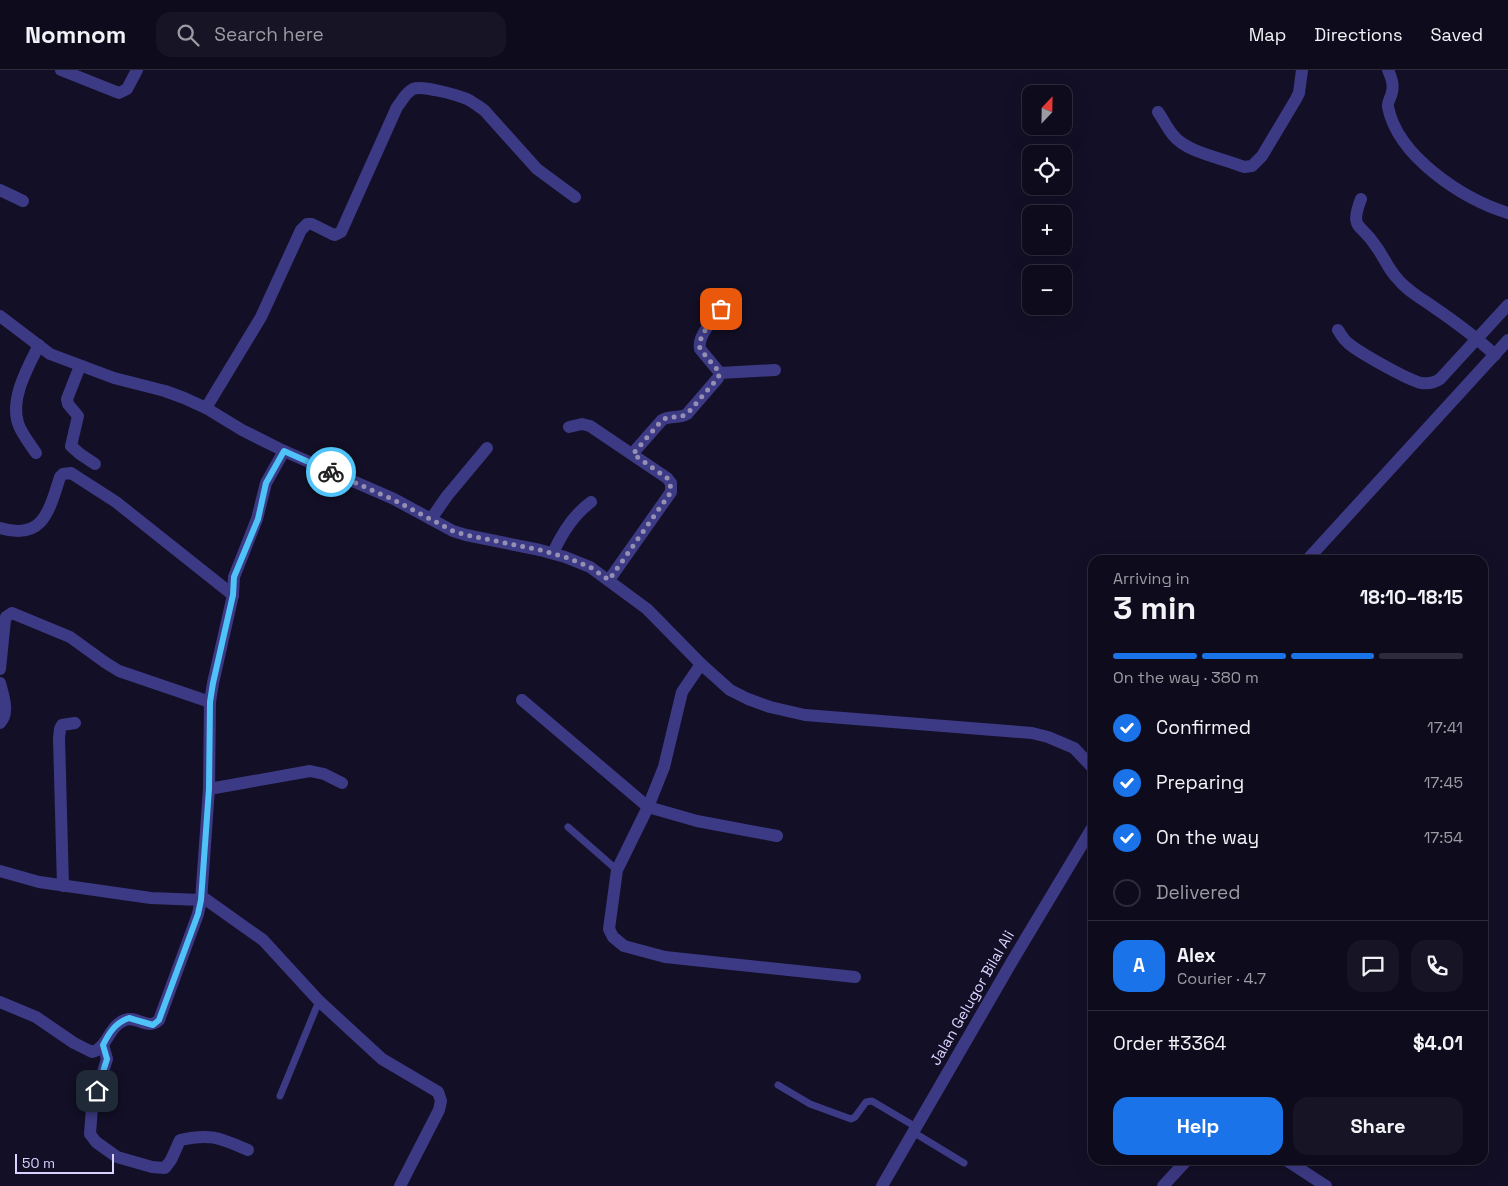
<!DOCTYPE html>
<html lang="en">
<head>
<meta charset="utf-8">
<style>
  body { margin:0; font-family:"Space Grotesk",sans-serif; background:#171425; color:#f1f3f6; height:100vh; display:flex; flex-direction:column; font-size:19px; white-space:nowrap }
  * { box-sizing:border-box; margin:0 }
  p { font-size:16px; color:#9b9ba3 }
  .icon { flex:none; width:28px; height:28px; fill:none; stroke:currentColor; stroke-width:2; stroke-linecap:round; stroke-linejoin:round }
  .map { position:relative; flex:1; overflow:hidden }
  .drawer { position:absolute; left:1088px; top:485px; width:400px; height:610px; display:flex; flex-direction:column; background:#0e0b1c; border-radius:15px; box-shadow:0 5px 20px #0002,0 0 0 1px #2e2b3b }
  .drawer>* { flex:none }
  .needle { width:32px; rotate:22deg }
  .controls { position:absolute; left:1022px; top:15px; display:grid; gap:10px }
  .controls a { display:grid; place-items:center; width:50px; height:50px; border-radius:10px; background:#0e0b1c; box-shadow:0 5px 20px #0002,0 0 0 1px #2e2b3b; font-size:25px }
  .scale { position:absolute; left:15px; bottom:12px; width:99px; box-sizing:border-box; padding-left:5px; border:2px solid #d9d4ff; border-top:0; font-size:14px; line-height:18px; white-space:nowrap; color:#d9d4ff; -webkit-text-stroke:4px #130f26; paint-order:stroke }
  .pin { position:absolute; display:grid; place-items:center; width:42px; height:42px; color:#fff; margin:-21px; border-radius:10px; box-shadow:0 2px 8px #0006 }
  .courier { position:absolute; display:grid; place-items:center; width:50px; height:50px; margin:-25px; border:4px solid #4fc3f7; border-radius:50%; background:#fff; color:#222; box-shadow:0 1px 6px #0007 }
  .headline em { font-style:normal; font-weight:600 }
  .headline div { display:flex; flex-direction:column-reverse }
  .headline { display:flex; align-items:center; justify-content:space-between; height:85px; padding:0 25px }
  h1 { font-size:32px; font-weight:600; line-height:38px }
  .bar { display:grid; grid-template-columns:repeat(4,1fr); gap:8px 5px; align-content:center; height:60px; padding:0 25px }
  .bar i { height:6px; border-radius:4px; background:#2e2b3b }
  .bar .selected { background:#1a73e8 }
  .bar p { grid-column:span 4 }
  .line { display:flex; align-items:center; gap:12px; padding:0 25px; border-top:1px solid #2e2b3b }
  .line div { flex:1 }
  .round { display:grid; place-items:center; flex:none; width:52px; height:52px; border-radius:15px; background:#171425 }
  ol { padding:0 25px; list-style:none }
  li { display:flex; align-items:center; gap:15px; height:55px }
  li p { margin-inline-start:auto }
  li .icon { padding:5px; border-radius:50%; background:#1a73e8; color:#fff; stroke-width:4 }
  li:last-child { color:#9b9ba3 }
  li i { width:28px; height:28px; border:2px solid #2e2b3b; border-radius:50% }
  .action { display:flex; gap:10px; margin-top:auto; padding:10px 25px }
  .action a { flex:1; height:58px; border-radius:15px; background:#1a73e8; color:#fff; font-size:20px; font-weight:600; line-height:58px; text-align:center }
  .action a+a { background:#171425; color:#f1f3f6 }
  header { display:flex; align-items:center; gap:30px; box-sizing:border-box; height:70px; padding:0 25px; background:#0e0b1c; border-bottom:1px solid #2e2b3b }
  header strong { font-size:24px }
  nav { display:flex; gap:28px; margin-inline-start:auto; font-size:18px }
  .search { width:350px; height:45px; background:#171425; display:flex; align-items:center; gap:12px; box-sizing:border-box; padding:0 18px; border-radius:15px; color:#9b9ba3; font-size:19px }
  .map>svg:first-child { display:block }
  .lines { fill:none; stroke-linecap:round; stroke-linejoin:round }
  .lane { stroke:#3d3a85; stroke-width:7 }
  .street { stroke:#3d3a85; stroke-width:12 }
  .done { stroke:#948fb3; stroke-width:5; stroke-dasharray:0 9 }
  .route { stroke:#4fc3f7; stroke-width:6 }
  .labels { text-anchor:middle; stroke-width:4; stroke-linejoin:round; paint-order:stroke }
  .street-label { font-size:15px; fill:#d9d4ff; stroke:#130f26 }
</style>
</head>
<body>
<header>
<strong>Nomnom</strong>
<div class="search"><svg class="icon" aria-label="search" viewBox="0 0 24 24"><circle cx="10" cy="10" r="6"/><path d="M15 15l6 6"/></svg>Search here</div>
<nav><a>Map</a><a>Directions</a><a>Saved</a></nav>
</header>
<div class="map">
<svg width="1508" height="1116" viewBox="0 0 1508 1116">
  <rect width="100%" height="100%" fill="#130f26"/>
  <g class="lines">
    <g class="lane">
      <polyline points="568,757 617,800"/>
      <polyline points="778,1015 810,1034 851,1049 855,1047 866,1032 872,1031 916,1057"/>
      <polyline points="280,1026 319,931"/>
      <polyline points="913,1062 964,1093"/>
    </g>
    <g class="street">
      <polyline points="61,0 119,23 127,19 137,0"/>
      <path d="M1388,0C1391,7 1394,14 1392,22C1391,28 1387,32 1388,37C1398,87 1463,129 1508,143"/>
      <path d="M1158,42C1163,49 1167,58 1173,65C1187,83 1223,88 1244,97L1252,96L1262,86L1296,29L1299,23L1302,0"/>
      <polyline points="0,120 23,131"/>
      <path d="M1361,129C1349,160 1361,153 1375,175C1383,185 1387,197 1396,207C1405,219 1419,227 1432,236C1454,251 1475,266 1495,285"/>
      <polyline points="0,246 50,284 114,308 165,321 184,328 206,338 242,360 284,381 394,429 453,461 466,465 540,480 565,487 590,497 647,539 701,594 730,620 748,629 770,637 805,645 1032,663 1048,667 1074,678 1092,697"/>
      <path d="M1338,260C1341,265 1344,270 1348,273C1358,282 1408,310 1421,313C1428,314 1434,313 1440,309L1508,235"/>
      <polyline points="80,296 67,329 68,334 78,346 71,376 80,384 95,394"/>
      <polyline points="720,303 775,300"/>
      <path d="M206,338L261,247L301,160L307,154H312L332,164L335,165L341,162L397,37C402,31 406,22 413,19C422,15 457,25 467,29C473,32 478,36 484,40L537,99L575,127"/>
      <polyline points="569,357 582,354 590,356 667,408 671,413 671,422 609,510"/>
      <path d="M36,383C30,374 21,363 18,353C10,328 28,297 39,275"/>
      <path d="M633,383L662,350C670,345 679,349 687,344L718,308L720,303L700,279C697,265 714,250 721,239"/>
      <polyline points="431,449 447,426 487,378"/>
      <path d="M0,458C43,471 49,441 60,407L63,404L71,403L116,432L233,525"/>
      <path d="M553,483C562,463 573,445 591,432"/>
      <polyline points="1307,490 1508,270"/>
      <polyline points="701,594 682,622 664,697 648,737 617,800 609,859 613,867 624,876 665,887 855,907"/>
      <polyline points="0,599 5,550 6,547 12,543 70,567 106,593 119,601 210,632"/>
      <path d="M0,613C3,625 10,643 0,653"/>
      <polyline points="522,630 648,737 697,751 777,766"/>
      <polyline points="209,719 210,632 213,613 233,525 234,507 257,449 266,413 284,381"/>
      <polyline points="0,801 39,812 151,828 201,830"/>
      <polyline points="63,816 59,668 60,659 62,655 75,653"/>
      <polyline points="201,826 263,870 319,931 382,989 438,1022 441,1031 439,1040 400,1116"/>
      <path d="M0,932L36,947L74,973L92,982C108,978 108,956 125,950C137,945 148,961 159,950L198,844L201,830L209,719L310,701L324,704L342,713"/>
      <path d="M103,975L107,989L92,1037L90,1064L96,1072L117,1087L152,1097L165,1098L171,1090L180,1070C211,1063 220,1068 248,1080"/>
      <polyline points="1286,1090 1326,1116"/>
      <polyline points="882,1116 1014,888 1092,758"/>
      <polyline points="1163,1116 1187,1090"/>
    </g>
  </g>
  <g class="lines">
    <path class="done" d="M331,402L394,430L453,461L466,465L540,480L565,487L590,497L609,510L671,422L670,413L667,408L633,384L662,350C670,345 679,349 687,344L718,308L720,303L700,279C697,265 714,250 721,239"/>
    <path class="route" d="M97,1021L107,989L103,975C109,963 115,953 129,948L153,955L159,950L198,844L201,830L209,719L210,632L213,613L233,525L234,507L258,449L266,413L284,381L331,402"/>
  </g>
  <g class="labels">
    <g class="street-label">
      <text transform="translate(972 928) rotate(-60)" y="5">Jalan Gelugor Bilal Ali</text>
    </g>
  </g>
</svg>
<div class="controls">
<a><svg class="needle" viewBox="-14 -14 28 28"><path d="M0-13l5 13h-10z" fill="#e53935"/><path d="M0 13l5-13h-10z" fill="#9b9ba3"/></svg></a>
<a><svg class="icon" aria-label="locate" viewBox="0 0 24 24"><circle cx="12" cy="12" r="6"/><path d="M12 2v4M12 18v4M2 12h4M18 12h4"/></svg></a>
<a>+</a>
<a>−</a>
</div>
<div class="scale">50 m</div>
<div class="pin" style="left:721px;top:239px;background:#ea580c"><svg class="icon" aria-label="bag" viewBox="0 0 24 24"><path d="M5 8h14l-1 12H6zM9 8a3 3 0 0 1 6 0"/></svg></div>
<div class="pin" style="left:97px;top:1021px;background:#1f2937"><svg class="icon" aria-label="home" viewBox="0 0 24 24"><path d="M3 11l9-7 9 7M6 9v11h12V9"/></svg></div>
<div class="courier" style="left:331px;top:402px"><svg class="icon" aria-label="bike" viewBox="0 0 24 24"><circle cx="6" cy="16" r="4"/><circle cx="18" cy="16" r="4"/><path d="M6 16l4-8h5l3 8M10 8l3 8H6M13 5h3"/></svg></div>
<section class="drawer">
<div class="headline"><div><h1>3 min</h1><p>Arriving in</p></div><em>18:10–18:15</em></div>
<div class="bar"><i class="selected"></i><i class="selected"></i><i class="selected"></i><i></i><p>On the way · 380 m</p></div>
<ol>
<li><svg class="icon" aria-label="check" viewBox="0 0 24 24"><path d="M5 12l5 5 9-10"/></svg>Confirmed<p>17:41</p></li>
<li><svg class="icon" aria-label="check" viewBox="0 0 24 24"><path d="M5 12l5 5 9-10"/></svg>Preparing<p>17:45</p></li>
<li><svg class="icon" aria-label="check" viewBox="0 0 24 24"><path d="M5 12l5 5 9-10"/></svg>On the way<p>17:54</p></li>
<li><i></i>Delivered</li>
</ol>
<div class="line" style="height:90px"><b class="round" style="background:#1a73e8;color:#fff">A</b><div><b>Alex</b><p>Courier · 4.7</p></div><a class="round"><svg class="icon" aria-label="chat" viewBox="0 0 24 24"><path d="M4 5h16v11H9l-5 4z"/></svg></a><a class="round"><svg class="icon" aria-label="phone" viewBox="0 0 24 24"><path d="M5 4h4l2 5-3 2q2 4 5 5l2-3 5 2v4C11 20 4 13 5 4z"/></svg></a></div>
<div class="line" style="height:65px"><div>Order #3364</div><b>$4.01</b></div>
<div class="action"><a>Help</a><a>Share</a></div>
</section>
</div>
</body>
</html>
